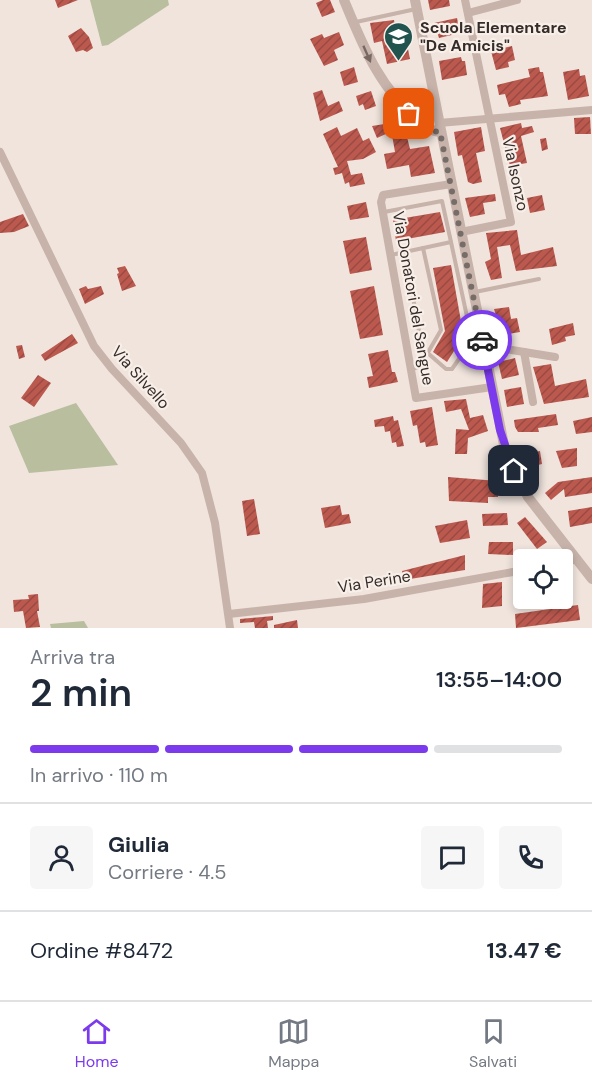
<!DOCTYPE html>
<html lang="it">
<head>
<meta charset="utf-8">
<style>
  body { margin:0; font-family:"DM Sans",sans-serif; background:#f6f6f7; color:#1f2937; height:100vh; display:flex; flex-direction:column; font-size:22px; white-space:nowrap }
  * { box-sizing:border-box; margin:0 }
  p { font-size:20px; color:#747a83 }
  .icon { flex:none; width:33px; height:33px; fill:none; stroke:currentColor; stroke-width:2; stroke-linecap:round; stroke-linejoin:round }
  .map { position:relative; height:628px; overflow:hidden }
  .panel { display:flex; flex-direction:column; background:#fff; flex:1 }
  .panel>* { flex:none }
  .fabs { position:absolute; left:513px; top:549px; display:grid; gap:12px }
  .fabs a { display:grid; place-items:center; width:60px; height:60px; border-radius:6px; background:#fff; box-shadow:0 3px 9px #0003; font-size:30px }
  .pin { position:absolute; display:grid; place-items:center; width:51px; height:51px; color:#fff; margin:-26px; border-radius:12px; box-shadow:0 3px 9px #0006 }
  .courier { position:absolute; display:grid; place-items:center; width:60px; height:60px; margin:-30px; border:4px solid #7c3aed; border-radius:50%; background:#fff; color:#222; box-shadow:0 2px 8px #0007 }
  .overview em { font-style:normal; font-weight:600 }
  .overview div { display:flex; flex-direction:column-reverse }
  .overview { display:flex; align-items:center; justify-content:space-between; height:102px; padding:0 30px }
  h1 { font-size:39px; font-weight:600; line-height:45px }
  .bar { display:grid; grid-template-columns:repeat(4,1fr); gap:9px 6px; align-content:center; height:72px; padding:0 30px }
  .bar i { height:8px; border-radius:4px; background:#e0e1e3 }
  .bar .active { background:#7c3aed }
  .bar p { grid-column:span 4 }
  .line { display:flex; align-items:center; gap:15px; padding:0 30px; border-top:2px solid #e0e1e3 }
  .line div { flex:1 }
  .round { display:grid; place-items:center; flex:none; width:63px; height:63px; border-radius:6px; background:#f6f6f7 }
  .tab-bar { display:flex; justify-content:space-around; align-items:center; height:84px; border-top:2px solid #e0e1e3; background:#fff; font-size:16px; color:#747a83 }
  .tab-bar a { display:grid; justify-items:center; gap:3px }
  .tab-bar .active { color:#7c3aed }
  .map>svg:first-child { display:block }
  .green { fill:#b8be9e }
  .building { fill:url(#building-hatch) }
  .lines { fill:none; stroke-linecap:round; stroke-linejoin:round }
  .service { stroke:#c7b3aa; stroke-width:4 }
  .minor { stroke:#c7b3aa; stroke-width:8 }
  .tertiary { stroke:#c7b3aa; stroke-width:10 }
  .oneway { fill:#776863 }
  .done { stroke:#766c68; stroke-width:6; stroke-dasharray:0 10.8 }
  .route { stroke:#7c3aed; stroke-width:8 }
  .labels { text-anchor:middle; stroke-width:4.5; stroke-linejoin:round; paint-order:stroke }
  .poi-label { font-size:16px; font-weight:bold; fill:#352b29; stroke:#f8efe9; text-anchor:start }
  .street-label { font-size:16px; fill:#352b29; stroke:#f8efe9 }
</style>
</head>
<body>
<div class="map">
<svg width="592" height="628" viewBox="0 0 592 628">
  <defs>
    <pattern id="building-hatch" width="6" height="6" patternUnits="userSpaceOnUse" patternTransform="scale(1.5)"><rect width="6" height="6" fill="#bc594f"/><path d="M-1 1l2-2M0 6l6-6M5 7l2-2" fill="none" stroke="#9a4a42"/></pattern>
  </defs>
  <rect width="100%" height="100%" fill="#f0e4dd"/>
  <g class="green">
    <polygon points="90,0 168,0 169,5 108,45 102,46"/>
    <polygon points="76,403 118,465 29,473 9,426"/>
    <polygon points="84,621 88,628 51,628 50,624"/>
  </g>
  <g class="building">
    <polygon points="55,0 78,0 58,8"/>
    <polygon points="323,0 330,0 335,12 322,17 316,3"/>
    <polygon points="428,0 449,0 450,6 430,10"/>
    <polygon points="457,18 460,33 439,38 434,23"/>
    <polygon points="394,20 395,26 403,24 410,59 387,64 382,41 374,43 370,23"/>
    <polygon points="81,28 89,37 93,48 87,52 83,50 76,52 68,36"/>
    <polygon points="339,32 344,45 334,50 338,60 324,66 310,39 322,34 324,38"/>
    <polygon points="512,46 515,60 508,62 509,67 496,70 491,51"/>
    <polygon points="461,57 462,61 465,61 467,75 442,80 439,61"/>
    <polygon points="354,67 358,82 344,86 340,72"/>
    <polygon points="539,67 540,72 543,72 548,96 520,100 521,104 509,107 505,94 499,95 497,85 530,77 528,69"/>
    <polygon points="579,69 580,76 585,75 589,96 568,100 563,72"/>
    <polygon points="322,90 328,106 339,101 343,111 320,121 313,93"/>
    <polygon points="371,91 376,106 365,110 363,104 359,106 356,96"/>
    <polygon points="590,117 591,134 575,134 574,118"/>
    <polygon points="403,121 410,149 429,146 435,173 411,177 409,165 387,169 384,154 395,152 392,135 388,136 388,133 377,138 372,126"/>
    <polygon points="521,123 522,128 532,126 534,132 521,136 527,163 510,166 500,128"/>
    <polygon points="337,127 341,136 357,128 363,141 369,138 376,152 363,159 347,161 351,175 362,173 365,184 350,187 349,182 345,184 342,173 335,175 333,168 338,167 323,134"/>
    <polygon points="481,127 485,151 476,153 482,182 473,184 468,182 462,155 458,156 454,132"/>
    <polygon points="546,138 548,149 542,151 540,139"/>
    <polygon points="495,194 496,201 483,203 485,214 470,217 465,198"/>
    <polygon points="542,195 545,210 530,213 527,198"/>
    <polygon points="366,202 369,217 350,220 347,206"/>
    <polygon points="440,212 445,232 396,241 393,220"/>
    <polygon points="23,214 29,226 14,232 0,233 0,222"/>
    <polygon points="517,230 521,255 553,247 557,266 516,271 510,245 497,247 502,278 491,280 485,262 491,259 486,233"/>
    <polygon points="366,237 372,270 350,274 343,241"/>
    <polygon points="451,265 462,327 458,339 461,340 447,362 433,352 445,331 433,268"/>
    <polygon points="125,266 136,286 122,291 117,274 119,273 117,268"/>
    <polygon points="86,286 88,289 101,286 104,294 85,304 79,289"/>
    <polygon points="374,286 383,335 360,339 350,291"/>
    <polygon points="509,307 511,319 517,318 520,332 502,335 494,309"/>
    <polygon points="573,323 575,335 565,337 566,341 552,345 549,329"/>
    <polygon points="72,334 78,343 45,361 41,355"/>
    <polygon points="22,345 25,357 19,359 16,346"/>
    <polygon points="388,350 392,372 395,372 398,382 369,388 367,377 373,376 368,354"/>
    <polygon points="515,358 519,375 502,379 498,362"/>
    <polygon points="551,364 555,386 586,379 589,397 544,404 533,367"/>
    <polygon points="38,375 51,383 34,407 21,398"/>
    <polygon points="521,387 524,404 507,407 504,390"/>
    <polygon points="466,399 470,418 483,415 488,431 468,438 467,454 455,454 456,429 469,430 461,409 446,412 444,401"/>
    <polygon points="432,407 438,445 426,447 425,442 420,443 417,425 413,426 410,411"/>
    <polygon points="556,414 558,425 538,428 539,432 518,432 515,427 514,420"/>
    <polygon points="393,416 394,421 398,420 404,446 397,447 396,442 392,443 390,431 385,432 384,426 375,427 374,420"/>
    <polygon points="592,417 592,432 576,434 573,421"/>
    <polygon points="577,448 577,466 562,468 556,451"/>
    <polygon points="540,451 542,464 530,467 528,454"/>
    <polygon points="448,477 498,481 498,497 488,497 488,503 449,501"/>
    <polygon points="592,477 592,493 565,497 564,489 551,500 545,493 558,482"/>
    <polygon points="254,499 260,534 247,536 242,501"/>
    <polygon points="340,505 342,515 349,514 351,523 325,528 321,508"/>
    <polygon points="592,507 592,523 570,527 568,511"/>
    <polygon points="507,513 508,525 483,526 482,514"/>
    <polygon points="525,517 547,542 537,549 517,523"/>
    <polygon points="467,520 470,538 440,543 435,526"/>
    <polygon points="489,542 513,542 513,555 488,554"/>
    <polygon points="465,555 465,570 404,580 402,571"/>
    <polygon points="502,582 502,606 482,608 483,584"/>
    <polygon points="38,594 39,611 37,611 40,627 26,628 23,611 14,612 13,600 29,599 28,595"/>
    <polygon points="578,605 580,620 516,628 515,614"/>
    <polygon points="273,616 273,620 267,621 268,628 255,628 254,622 240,623 240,619"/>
    <polygon points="297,620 298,628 274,628 274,625"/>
  </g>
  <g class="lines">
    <g class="service">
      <polyline points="356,22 416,9"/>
      <polyline points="384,212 442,201 451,242 391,255"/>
      <polyline points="405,252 422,348 446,369 452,369 472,340 451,242"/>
      <polyline points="475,292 539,279"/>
      <polyline points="411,370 420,366 441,330 423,248"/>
    </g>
    <g class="minor">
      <polyline points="468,13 517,0"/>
      <polyline points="439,123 592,110"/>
      <polyline points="0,152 94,346 112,369 181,443 202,473 215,523 230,628"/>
      <polyline points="451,184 383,195 381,202 416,398 492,387"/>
      <polyline points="461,232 511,222 465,0"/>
      <polyline points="484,348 493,347 555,357"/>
      <polyline points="524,352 533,402"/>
      <polyline points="562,564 576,559"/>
      <polyline points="229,614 364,599 524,570"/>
    </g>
    <g class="tertiary">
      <path d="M344,0C363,46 380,90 420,121C427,126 432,132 440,132"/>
      <polyline points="415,0 505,450 528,497 592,579"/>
    </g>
  </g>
  <defs><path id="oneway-solid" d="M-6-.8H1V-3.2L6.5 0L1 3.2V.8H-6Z" transform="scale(1.5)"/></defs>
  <use class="oneway" href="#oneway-solid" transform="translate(367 54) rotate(66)"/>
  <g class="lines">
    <polyline class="done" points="409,114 433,131 440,132 482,340"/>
    <polyline class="route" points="482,340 500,430 514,471"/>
  </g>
  <defs>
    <symbol id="school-pin" viewBox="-11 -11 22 30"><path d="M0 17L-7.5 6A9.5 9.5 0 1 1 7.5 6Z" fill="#22544f" stroke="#f8efe9"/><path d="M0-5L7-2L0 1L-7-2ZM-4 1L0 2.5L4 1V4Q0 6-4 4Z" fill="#fff"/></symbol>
  </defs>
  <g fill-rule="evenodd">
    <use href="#school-pin" x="382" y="20" width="33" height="45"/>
  </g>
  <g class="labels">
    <g class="poi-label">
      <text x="420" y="33">Scuola Elementare<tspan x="420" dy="18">"De Amicis"</tspan></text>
    </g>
    <g class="street-label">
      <text transform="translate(516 174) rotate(78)" y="6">Via Isonzo</text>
      <text transform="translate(414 298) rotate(80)" y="6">Via Donatori del Sangue</text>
      <text transform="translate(141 377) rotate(48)" y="6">Via Silvello</text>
      <text transform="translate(374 581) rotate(-9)" y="6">Via Perine</text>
    </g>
  </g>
</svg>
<div class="fabs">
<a><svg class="icon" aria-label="locate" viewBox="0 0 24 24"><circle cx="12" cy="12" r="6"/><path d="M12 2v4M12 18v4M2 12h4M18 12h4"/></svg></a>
</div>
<div class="pin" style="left:409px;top:114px;background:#ea580c"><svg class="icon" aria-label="bag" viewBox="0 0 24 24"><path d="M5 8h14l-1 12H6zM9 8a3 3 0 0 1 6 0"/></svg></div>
<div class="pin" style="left:514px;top:471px;background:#1f2937"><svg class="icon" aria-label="home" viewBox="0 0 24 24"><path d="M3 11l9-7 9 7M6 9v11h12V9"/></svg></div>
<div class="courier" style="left:482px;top:340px"><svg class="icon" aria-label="car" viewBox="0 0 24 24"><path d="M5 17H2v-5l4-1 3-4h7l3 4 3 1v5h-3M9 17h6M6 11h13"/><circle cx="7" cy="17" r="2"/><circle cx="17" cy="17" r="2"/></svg></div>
</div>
<section class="panel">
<div class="overview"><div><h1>2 min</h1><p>Arriva tra</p></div><em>13:55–14:00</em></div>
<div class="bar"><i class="active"></i><i class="active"></i><i class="active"></i><i></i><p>In arrivo · 110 m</p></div>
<div class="line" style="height:108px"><a class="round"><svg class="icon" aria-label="person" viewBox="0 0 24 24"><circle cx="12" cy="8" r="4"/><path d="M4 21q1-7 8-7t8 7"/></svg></a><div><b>Giulia</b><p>Corriere · 4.5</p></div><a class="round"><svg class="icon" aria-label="chat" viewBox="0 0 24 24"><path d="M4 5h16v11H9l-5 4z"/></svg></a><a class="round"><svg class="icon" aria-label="phone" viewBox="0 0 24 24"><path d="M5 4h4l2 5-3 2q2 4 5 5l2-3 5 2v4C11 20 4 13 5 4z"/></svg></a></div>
<div class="line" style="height:78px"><div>Ordine #8472</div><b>13.47 €</b></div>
</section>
<nav class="tab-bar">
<a class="active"><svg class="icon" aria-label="home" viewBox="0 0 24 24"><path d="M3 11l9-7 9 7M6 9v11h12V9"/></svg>Home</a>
<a><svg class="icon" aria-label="map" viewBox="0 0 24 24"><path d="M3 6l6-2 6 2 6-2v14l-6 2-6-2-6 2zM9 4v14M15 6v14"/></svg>Mappa</a>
<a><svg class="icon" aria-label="saved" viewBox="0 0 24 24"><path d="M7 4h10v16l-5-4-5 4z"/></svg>Salvati</a>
</nav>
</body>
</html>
